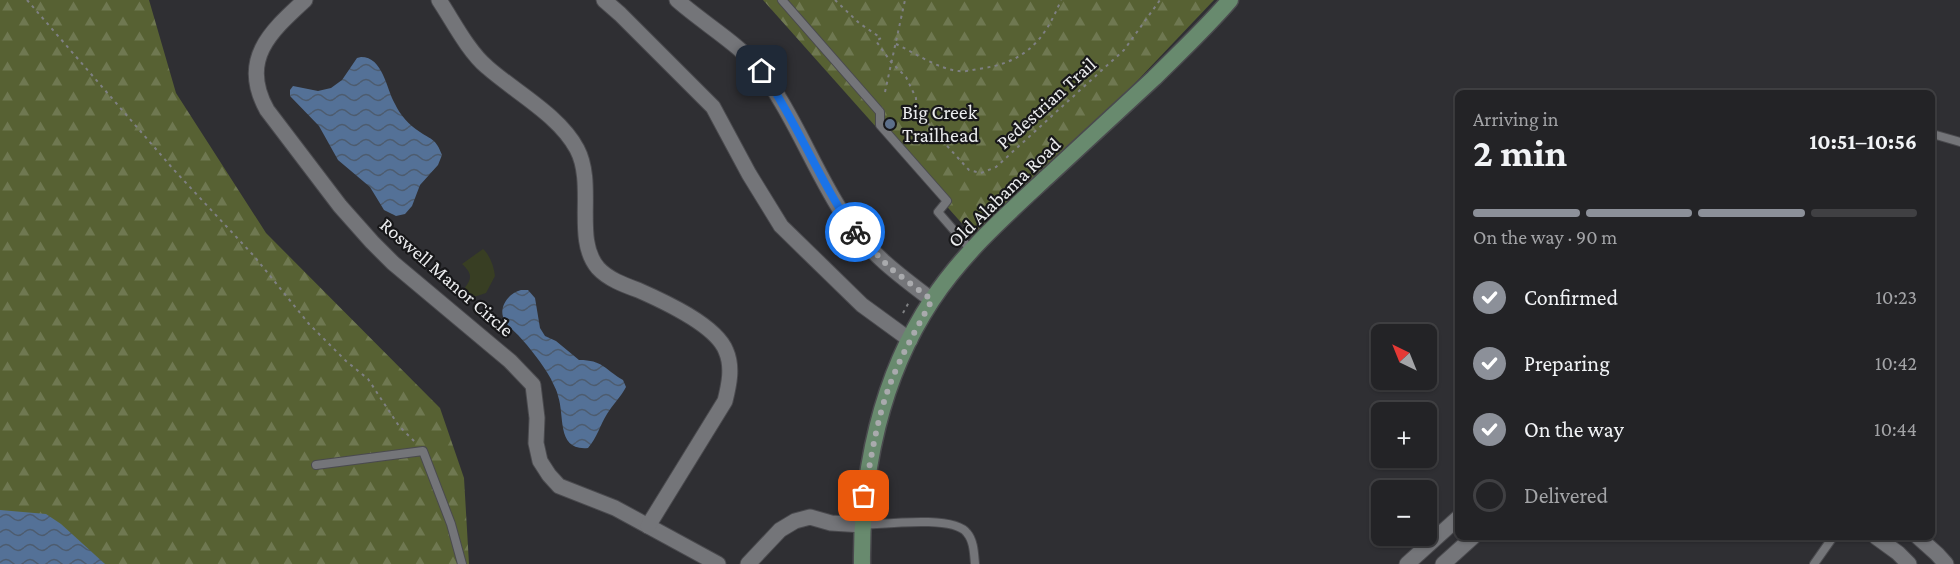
<!DOCTYPE html>
<html lang="en">
<head>
<meta charset="utf-8">
<style>
  body { margin:0; font-family:"Crimson Pro",serif; background:#2b2b2e; color:#f1f3f6; height:100vh; display:flex; flex-direction:column; font-size:22px; white-space:nowrap }
  * { box-sizing:border-box; margin:0 }
  p { font-size:20px; color:#a3a4a7 }
  .icon { flex:none; width:33px; height:33px; fill:none; stroke:currentColor; stroke-width:2; stroke-linecap:round; stroke-linejoin:round }
  .map { position:relative; flex:1; overflow:hidden }
  .side { position:absolute; left:1455px; top:90px; width:480px; height:450px; display:flex; flex-direction:column; background:#232326; border-radius:9px; box-shadow:0 2px 4px #0004,0 0 0 2px #404043 }
  .side>* { flex:none }
  .needle { width:39px; rotate:317deg }
  .tools { position:absolute; left:1371px; top:324px; display:grid; gap:12px }
  .tools a { display:grid; place-items:center; width:66px; height:66px; border-radius:9px; background:#232326; box-shadow:0 2px 4px #0004,0 0 0 2px #404043; font-size:30px }
  .pin { position:absolute; display:grid; place-items:center; width:51px; height:51px; color:#fff; margin:-26px; border-radius:12px; box-shadow:0 3px 9px #0006 }
  .courier { position:absolute; display:grid; place-items:center; width:60px; height:60px; margin:-30px; border:4px solid #1a73e8; border-radius:50%; background:#fff; color:#222; box-shadow:0 2px 8px #0007 }
  .summary em { font-style:normal; font-weight:700 }
  .summary div { display:flex; flex-direction:column-reverse }
  .summary { display:flex; align-items:center; justify-content:space-between; height:102px; padding:0 18px }
  h1 { font-size:39px; font-weight:700; line-height:45px }
  .bar { display:grid; grid-template-columns:repeat(4,1fr); gap:9px 6px; align-content:center; height:72px; padding:0 18px }
  .bar i { height:8px; border-radius:4px; background:#404043 }
  .bar .on { background:#8c9099 }
  .bar p { grid-column:span 4 }
  ol { padding:0 18px; list-style:none }
  li { display:flex; align-items:center; gap:18px; height:66px }
  li p { margin-inline-start:auto }
  li .icon { padding:6px; border-radius:50%; background:#8c9099; color:#fff; stroke-width:4 }
  li:last-child { color:#a3a4a7 }
  li i { width:33px; height:33px; border:3px solid #404043; border-radius:50% }
  .map>svg:first-child { display:block }
  .forest { fill:url(#forest-firs) }
  .park { fill:#383e23 }
  .water { fill:url(#water-waves) }
  .lines { fill:none; stroke-linecap:round; stroke-linejoin:round }
  .service-casing { stroke:#4a4a4e; stroke-width:10 }
  .minor-casing { stroke:#4a4a4e; stroke-width:17 }
  .secondary-casing { stroke:#4a4a4e; stroke-width:19 }
  .path { stroke:#7f8083; stroke-width:2; stroke-dasharray:3 4.5; stroke-linecap:butt }
  .service { stroke:#747579; stroke-width:8 }
  .minor { stroke:#747579; stroke-width:15 }
  .secondary { stroke:#688a6e; stroke-width:16 }
  .done { stroke:#a9aaad; stroke-width:6; stroke-dasharray:0 10.8 }
  .route { stroke:#1a73e8; stroke-width:8 }
  .service-dot { fill:#5c6f8a; stroke:#171719; stroke-width:2 }
  .labels { text-anchor:middle; stroke-width:4.5; stroke-linejoin:round; paint-order:stroke }
  .street-label { font-size:20px; fill:#ebecee; stroke:#171719 }
  .poi-label { font-size:20px; fill:#ebecee; stroke:#171719; text-anchor:start }
</style>
</head>
<body>
<div class="map">
<svg width="1960" height="564" viewBox="0 0 1960 564">
  <defs>
    <pattern id="forest-firs" width="22" height="20" patternUnits="userSpaceOnUse" patternTransform="scale(1.5)"><rect width="22" height="20" fill="#576133"/><path d="M5 1l3.5 6h-7zM16 11l3.5 6h-7z" fill="#6f7851"/></pattern>
    <pattern id="water-waves" width="16" height="10" patternUnits="userSpaceOnUse" patternTransform="scale(1.5)"><rect width="16" height="10" fill="#547197"/><path d="M0 5q4-4 8 0t8 0" fill="none" stroke="#4d5c6f"/></pattern>
  </defs>
  <rect width="100%" height="100%" fill="#2f2f33"/>
  <g class="forest">
    <polygon points="0,0 149,0 176,93 266,233 440,408 464,478 469,564 60,564 0,520"/>
    <polygon points="763,0 1214,0 1118,101 974,237"/>
  </g>
  <path class="park" d="M483,249C490,255 494,267 495,276L486,293L474,297L463,290C472,279 473,274 462,264Z"/>
  <g class="water">
    <path d="M361,57C383,57 386,88 395,104C400,115 409,125 420,132C432,140 436,139 442,155L438,165L420,185L412,206L405,214L396,216L384,210L370,187L338,160L319,126L290,96V90L293,86L318,91L331,88L342,80L357,58Z"/>
    <path d="M521,290H528L535,298L540,328L545,336L556,341L579,360C603,360 604,369 623,380L626,387C621,397 613,404 607,414C600,425 597,438 588,448C556,451 565,416 558,396C557,390 553,384 551,379C542,363 530,348 518,335C514,331 508,326 505,321C497,309 508,293 521,290Z"/>
    <polygon points="0,510 46,514 61,524 105,564 0,564"/>
  </g>
  <g class="lines">
    <defs>
      <g id="service">
        <polyline points="782,0 880,112 880,125 947,201 938,212 971,250"/>
        <polyline points="1932,138 1936,135 1960,142"/>
        <polyline points="316,465 423,451 451,524 462,564"/>
        <path d="M863,525C885,524 954,515 967,533C974,541 974,554 975,564"/>
        <polyline points="1814,564 1833,537"/>
      </g>
      <g id="minor">
        <path d="M305,0C270,32 239,60 267,110L340,206L372,242L393,263L510,361L533,385L537,418L536,443L540,461L549,475L559,486L615,508L718,564"/>
        <path d="M439,0C453,21 468,51 487,67C515,92 559,115 577,149C596,185 573,239 598,268C608,279 624,285 638,290C663,301 716,325 726,351C733,367 729,385 725,401L648,526"/>
        <polyline points="604,0 620,14 713,107 749,174 781,226 862,305 910,340"/>
        <path d="M677,0C704,24 738,43 761,71C768,79 774,89 779,98C803,137 820,180 846,219C868,252 900,276 932,300"/>
        <polyline points="1876,537 1898,553 1909,564"/>
        <polyline points="1918,537 1937,554 1946,564"/>
        <polyline points="748,564 780,530 795,521 810,517 831,523 863,525"/>
        <polyline points="1407,564 1458,518"/>
        <polyline points="1443,564 1473,537"/>
      </g>
      <path id="secondary" d="M862,564C861,472 881,377 932,300C964,252 1006,215 1047,177C1083,144 1118,111 1154,78C1180,52 1206,28 1230,0"/>
    </defs>
    <use href="#service" class="service-casing"/>
    <use href="#minor" class="minor-casing"/>
    <use href="#secondary" class="secondary-casing"/>
    <g class="path">
      <polyline points="27,0 174,170 254,256 309,324 346,361 368,379 399,426 415,442"/>
      <polyline points="835,0 859,23 881,38 876,41 891,62 906,77 916,98 916,108 938,136 969,170 981,173 996,167 1124,50 1160,0"/>
      <path d="M896,44C913,52 940,70 959,71C965,72 972,70 978,69C1024,63 1044,42 1061,0"/>
      <polyline points="885,92 905,0"/>
      <polyline points="903,313 909,302"/>
    </g>
    <use href="#service" class="service"/>
    <use href="#minor" class="minor"/>
    <use href="#secondary" class="secondary"/>
  </g>
  <g class="lines">
    <path class="done" d="M855,232L890,268L932,300C917,328 900,357 889,387C876,422 871,460 864,496"/>
    <path class="route" d="M762,71C797,122 819,181 855,232"/>
  </g>
  <circle class="service-dot" cx="890" cy="124" r="6"/>
  <g class="labels">
    <g class="street-label">
      <text transform="translate(1046 103) rotate(-42)" y="7">Pedestrian Trail</text>
      <text transform="translate(1004 192) rotate(-44)" y="7">Old Alabama Road</text>
      <text transform="translate(447 277) rotate(41)" y="7">Roswell Manor Circle</text>
    </g>
    <g class="poi-label">
      <text x="902" y="119">Big Creek<tspan x="902" dy="23">Trailhead</tspan></text>
    </g>
  </g>
</svg>
<div class="tools">
<a><svg class="needle" viewBox="-14 -14 28 28"><path d="M0-13l5 13h-10z" fill="#e53935"/><path d="M0 13l5-13h-10z" fill="#a3a4a7"/></svg></a>
<a>+</a>
<a>−</a>
</div>
<div class="pin" style="left:864px;top:496px;background:#ea580c"><svg class="icon" aria-label="bag" viewBox="0 0 24 24"><path d="M5 8h14l-1 12H6zM9 8a3 3 0 0 1 6 0"/></svg></div>
<div class="pin" style="left:762px;top:71px;background:#1f2937"><svg class="icon" aria-label="home" viewBox="0 0 24 24"><path d="M3 11l9-7 9 7M6 9v11h12V9"/></svg></div>
<div class="courier" style="left:855px;top:232px"><svg class="icon" aria-label="bike" viewBox="0 0 24 24"><circle cx="6" cy="16" r="4"/><circle cx="18" cy="16" r="4"/><path d="M6 16l4-8h5l3 8M10 8l3 8H6M13 5h3"/></svg></div>
<section class="side">
<div class="summary"><div><h1>2 min</h1><p>Arriving in</p></div><em>10:51–10:56</em></div>
<div class="bar"><i class="on"></i><i class="on"></i><i class="on"></i><i></i><p>On the way · 90 m</p></div>
<ol>
<li><svg class="icon" aria-label="check" viewBox="0 0 24 24"><path d="M5 12l5 5 9-10"/></svg>Confirmed<p>10:23</p></li>
<li><svg class="icon" aria-label="check" viewBox="0 0 24 24"><path d="M5 12l5 5 9-10"/></svg>Preparing<p>10:42</p></li>
<li><svg class="icon" aria-label="check" viewBox="0 0 24 24"><path d="M5 12l5 5 9-10"/></svg>On the way<p>10:44</p></li>
<li><i></i>Delivered</li>
</ol>
</section>
</div>
</body>
</html>
